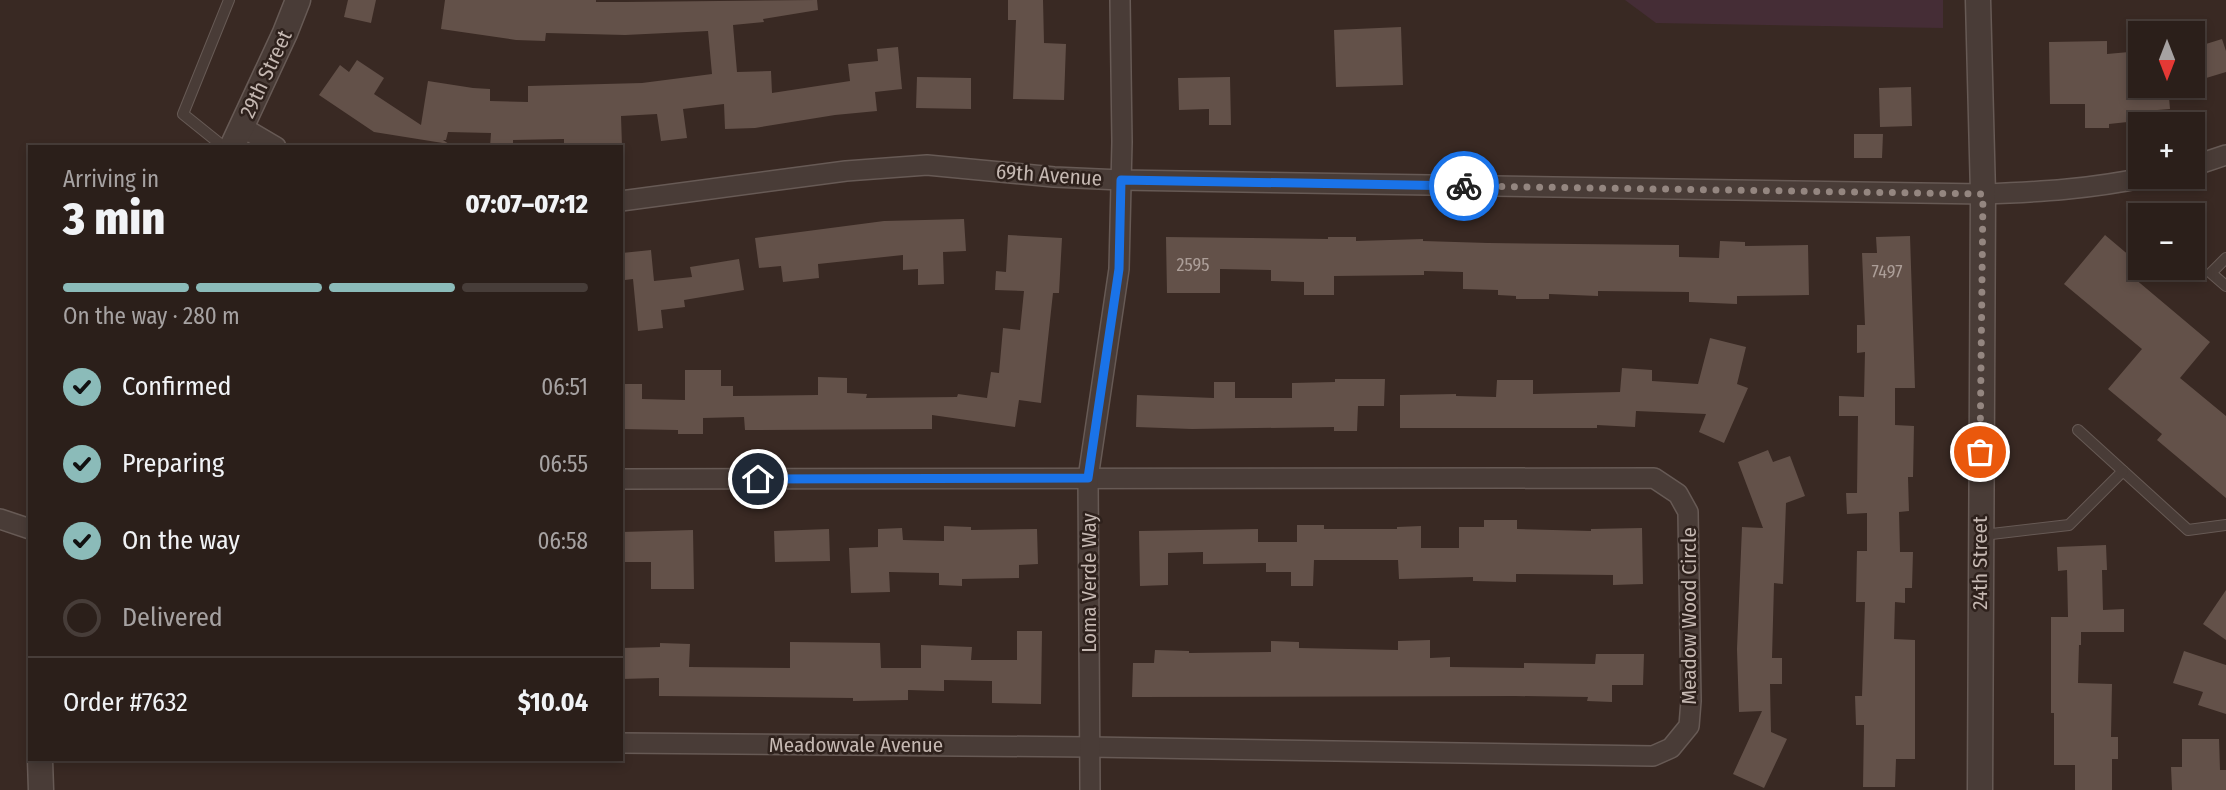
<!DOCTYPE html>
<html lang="en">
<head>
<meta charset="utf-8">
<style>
  body { margin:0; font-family:"Fira Sans Condensed",sans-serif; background:#332723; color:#f1f3f6; height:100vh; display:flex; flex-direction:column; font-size:26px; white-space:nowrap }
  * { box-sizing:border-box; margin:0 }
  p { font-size:23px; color:#a6a2a2 }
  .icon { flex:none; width:38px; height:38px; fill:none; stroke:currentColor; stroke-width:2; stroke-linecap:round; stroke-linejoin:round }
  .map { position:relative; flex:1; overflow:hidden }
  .drawer { position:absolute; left:28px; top:145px; width:595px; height:616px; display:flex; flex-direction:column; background:#2b1f1a; border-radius:0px; box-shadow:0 4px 10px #0003,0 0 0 2px #473d39 }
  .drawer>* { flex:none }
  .needle { width:46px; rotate:180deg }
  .buttons { position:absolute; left:2128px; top:21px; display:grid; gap:14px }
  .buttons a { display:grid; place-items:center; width:77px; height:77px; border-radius:0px; background:#2b1f1a; box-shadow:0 4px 10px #0003,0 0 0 2px #473d39; font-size:35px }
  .pin { position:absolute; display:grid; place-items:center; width:60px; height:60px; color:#fff; margin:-30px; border:4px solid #fff; border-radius:50%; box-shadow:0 2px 7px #0007 }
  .courier { position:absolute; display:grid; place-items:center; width:70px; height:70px; margin:-35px; border:5px solid #1a73e8; border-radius:50%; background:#fff; color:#222; box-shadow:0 2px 9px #0007 }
  .head em { font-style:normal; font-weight:800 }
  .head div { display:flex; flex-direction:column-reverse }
  .head { display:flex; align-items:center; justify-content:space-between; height:119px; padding:0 35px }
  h1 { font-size:46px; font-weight:800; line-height:52px }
  .bar { display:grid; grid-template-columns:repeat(4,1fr); gap:10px 7px; align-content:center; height:84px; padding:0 35px }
  .bar i { height:9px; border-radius:5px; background:#473d39 }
  .bar .on { background:#8bbbb9 }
  .bar p { grid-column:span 4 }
  .line { display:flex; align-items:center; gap:18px; padding:0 35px; border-top:2px solid #473d39 }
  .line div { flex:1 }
  ol { padding:0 35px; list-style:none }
  li { display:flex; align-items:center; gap:21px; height:77px }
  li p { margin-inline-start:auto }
  li .icon { padding:7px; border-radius:50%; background:#8bbbb9; color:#111; stroke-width:4 }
  li:last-child { color:#a6a2a2 }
  li i { width:38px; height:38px; border:4px solid #473d39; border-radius:50% }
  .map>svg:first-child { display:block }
  .green { fill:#452d36 }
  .building { fill:#635149 }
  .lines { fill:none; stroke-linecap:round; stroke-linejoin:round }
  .service-casing { stroke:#675a55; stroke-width:12 }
  .minor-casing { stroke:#675a55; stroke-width:22 }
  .tertiary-casing { stroke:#675a55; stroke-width:27 }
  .service { stroke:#493c37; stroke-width:10 }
  .minor { stroke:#493c37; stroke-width:19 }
  .tertiary { stroke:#493c37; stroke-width:24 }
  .done { stroke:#948680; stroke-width:7; stroke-dasharray:0 12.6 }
  .route { stroke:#1a73e8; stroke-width:9 }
  .labels { text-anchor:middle; stroke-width:5; stroke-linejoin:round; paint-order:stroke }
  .number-label { font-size:18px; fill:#ac9e98 }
  .street-label { font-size:21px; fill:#c5b8b2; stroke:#2e211c }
</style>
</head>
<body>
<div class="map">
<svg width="2226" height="790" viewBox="0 0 2226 790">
  <rect width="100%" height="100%" fill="#392923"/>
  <polygon class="green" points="1625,0 1943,0 1943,28 1656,23"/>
  <g class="building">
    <polygon points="348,0 376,0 371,23 344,17"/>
    <polygon points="445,0 596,0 596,2 625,2 817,0 818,10 763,19 764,22 733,25 737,72 771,71 772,93 850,81 848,64 878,61 877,49 898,47 902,89 875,92 877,111 835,115 755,128 725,129 724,104 683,109 687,138 661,141 657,114 621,116 622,146 611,147 564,147 564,139 513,140 513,147 490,147 491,133 448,132 446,140 443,140 449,144 374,132 319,95 340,65 349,72 357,60 384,78 374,94 421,125 428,81 473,88 490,89 490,101 528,102 528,86 642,83 712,74 708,31 625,35 546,33 545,41 516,40 441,29"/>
    <polygon points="1008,0 1043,0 1044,43 1066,44 1064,100 1013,99 1016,20 1008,20"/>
    <polygon points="1401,27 1403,85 1336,87 1334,30"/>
    <polygon points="2222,39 2226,51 2226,72 2193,82 2193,48"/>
    <polygon points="2107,41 2107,54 2140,51 2140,86 2168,86 2170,109 2145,111 2146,120 2109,124 2109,128 2085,128 2085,104 2050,104 2049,42"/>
    <polygon points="917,77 971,78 971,109 916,108"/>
    <polygon points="1230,77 1231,125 1209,125 1209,109 1179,110 1178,78"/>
    <polygon points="1911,87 1912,126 1880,127 1879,88"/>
    <polygon points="1854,134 1883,134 1882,158 1854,158"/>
    <polygon points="964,219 966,251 943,252 944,284 918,285 918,269 903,270 903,255 818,264 819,278 783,282 781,266 759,268 755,238 884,221"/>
    <polygon points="1008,235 1062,238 1059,293 1053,293 1041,403 1019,400 1015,427 932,415 932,429 745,430 744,417 703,418 703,434 678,434 678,430 621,429 621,384 642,384 642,399 685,400 685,370 721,370 721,386 733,386 733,396 818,395 818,377 847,378 847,393 867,394 866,398 957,397 958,394 987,398 991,372 999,373 1003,328 1020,330 1024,291 995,290 996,271 1006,272"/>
    <polygon points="2105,235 2137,262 2128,273 2210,342 2180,378 2226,416 2226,498 2157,440 2162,434 2108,389 2142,349 2064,284"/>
    <polygon points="1910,236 1915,388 1895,388 1895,425 1914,426 1913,477 1908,477 1909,511 1899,512 1900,552 1913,552 1912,588 1905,588 1905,603 1895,602 1894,639 1915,640 1915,759 1896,759 1895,787 1863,787 1864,725 1856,725 1855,696 1862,696 1865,602 1856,602 1857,551 1867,551 1867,513 1847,514 1846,493 1857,493 1858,416 1839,416 1839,396 1864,397 1865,352 1857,353 1857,325 1865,325 1862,253 1877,253 1876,237"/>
    <polygon points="1166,237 1328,239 1328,237 1356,237 1356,241 1423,239 1423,241 1488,243 1679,245 1679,257 1719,258 1720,241 1745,242 1745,246 1808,245 1809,295 1737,296 1737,304 1689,302 1689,292 1598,291 1598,296 1549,294 1549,299 1516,299 1516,296 1498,295 1498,290 1463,289 1463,272 1424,271 1424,275 1334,276 1334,295 1304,295 1304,282 1271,281 1271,270 1220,269 1220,293 1167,293"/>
    <polygon points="651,250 654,281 692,277 690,267 739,259 744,290 684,300 685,307 661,310 663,328 638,331 633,279 625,280 622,253"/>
    <polygon points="1710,338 1746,347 1737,384 1748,388 1724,443 1699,432 1706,414 1636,411 1635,427 1597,425 1597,428 1400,428 1400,395 1456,394 1456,396 1496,397 1497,380 1533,380 1533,394 1620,392 1622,368 1652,370 1652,381 1698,384"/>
    <polygon points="1335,379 1385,379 1384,406 1358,406 1357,431 1334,431 1334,427 1192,429 1136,427 1137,395 1214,398 1214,382 1235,382 1235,398 1292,398 1292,383 1335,382"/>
    <polygon points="1768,450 1773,462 1790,456 1805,496 1786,503 1783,584 1774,583 1772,658 1782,658 1782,684 1770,684 1771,732 1787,739 1764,788 1733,774 1762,711 1739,712 1737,649 1742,527 1763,528 1738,462"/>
    <polygon points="1484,520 1517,520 1517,529 1591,531 1591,529 1642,528 1643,584 1613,585 1613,575 1516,574 1516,582 1473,581 1473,577 1399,579 1398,560 1314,560 1313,586 1291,586 1291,572 1266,572 1266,563 1203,564 1203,552 1168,553 1168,585 1140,586 1139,531 1258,529 1258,542 1297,542 1297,525 1324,525 1324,529 1397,529 1397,527 1421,526 1421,548 1459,548 1459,527 1484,527"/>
    <polygon points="944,526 971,527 971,530 1037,529 1038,564 1019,565 1019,578 962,579 962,586 939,585 939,573 889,572 890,592 851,593 849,548 878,547 878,529 902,528 903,540 944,541"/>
    <polygon points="829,529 830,561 775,562 774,531"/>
    <polygon points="693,530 694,589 651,589 651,562 621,562 621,532"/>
    <polygon points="2106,545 2107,570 2102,570 2103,610 2124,609 2124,632 2081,632 2081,645 2079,645 2078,683 2112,684 2111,737 2118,737 2118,759 2112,759 2112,790 2075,790 2075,765 2054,765 2054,713 2051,713 2051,617 2068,617 2067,570 2058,571 2057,547"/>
    <polygon points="2226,590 2226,640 2203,624"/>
    <polygon points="1017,631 1042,631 1041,704 992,703 992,681 944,680 944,691 908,690 908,700 853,701 853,698 659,696 659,678 621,679 621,648 660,647 660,643 690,644 689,667 790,668 790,642 880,643 881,668 921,668 921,645 972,647 971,660 1017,660"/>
    <polygon points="1430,640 1430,658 1450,657 1450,667 1524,668 1524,663 1595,664 1596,654 1644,654 1643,685 1612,685 1612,702 1587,701 1588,697 1515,696 1132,697 1133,663 1154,663 1155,650 1189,651 1189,653 1271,652 1271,641 1299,642 1299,648 1398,650 1398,641"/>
    <polygon points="2184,651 2226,665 2226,714 2198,705 2203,692 2173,683"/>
    <polygon points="2182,739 2219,739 2220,770 2226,770 2226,790 2172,790 2171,767 2182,767"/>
  </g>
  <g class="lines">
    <defs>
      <g id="service">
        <polyline points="224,147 183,114 229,0"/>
        <polyline points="2226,258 2211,273 2226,286"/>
        <polyline points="2078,430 2188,530 2226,525"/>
        <polyline points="1983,535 2069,525 2123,471"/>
      </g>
      <g id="minor">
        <polyline points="242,127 276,147"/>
        <polyline points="2193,166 2226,155"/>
        <path d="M621,201L846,171L927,165L1054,177L1121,180L1983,194C2040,192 2091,189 2147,177"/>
        <polyline points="621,479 1654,478 1678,494 1688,512 1691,701 1689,726 1671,748 1653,756 1090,747 621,743"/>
        <polyline points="0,519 30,529"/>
        <polyline points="1090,790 1088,478 1119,269 1122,142 1120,0"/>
      </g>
      <g id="tertiary">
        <polyline points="1978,0 1983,194 1980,790"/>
        <polyline points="232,147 285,33 298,0"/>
        <polyline points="40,760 41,790"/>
      </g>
    </defs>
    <use href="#service" class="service-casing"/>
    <use href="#minor" class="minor-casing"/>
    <use href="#tertiary" class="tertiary-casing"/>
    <use href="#service" class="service"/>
    <use href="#minor" class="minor"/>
    <use href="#tertiary" class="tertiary"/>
  </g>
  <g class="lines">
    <polyline class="done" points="1464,186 1983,194 1980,452"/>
    <polyline class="route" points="758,479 1088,478 1119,269 1121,180 1464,186"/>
  </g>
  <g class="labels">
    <g class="number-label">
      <text x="1193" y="271">2595</text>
      <text x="1887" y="278">7497</text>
    </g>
    <g class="street-label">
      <text transform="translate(266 74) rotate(-65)" y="7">29th Street</text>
      <text transform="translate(1049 175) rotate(4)" y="7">69th Avenue</text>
      <text transform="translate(1980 563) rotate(-90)" y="7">24th Street</text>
      <text transform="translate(1089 583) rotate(-90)" y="7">Loma Verde Way</text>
      <text transform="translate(1689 616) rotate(-90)" y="7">Meadow Wood Circle</text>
      <text x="856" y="752">Meadowvale Avenue</text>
    </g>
  </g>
</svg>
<div class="buttons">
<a><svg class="needle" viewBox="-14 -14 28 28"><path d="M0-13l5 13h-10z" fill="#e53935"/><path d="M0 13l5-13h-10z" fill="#a6a2a2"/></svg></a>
<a>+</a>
<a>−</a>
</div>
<div class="pin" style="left:1980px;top:452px;background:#ea580c"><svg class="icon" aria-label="bag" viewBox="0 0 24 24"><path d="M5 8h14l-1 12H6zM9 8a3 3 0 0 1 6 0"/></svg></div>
<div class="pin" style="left:758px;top:479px;background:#1f2937"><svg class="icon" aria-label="home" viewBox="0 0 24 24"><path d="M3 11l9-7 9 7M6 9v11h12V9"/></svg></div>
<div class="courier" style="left:1464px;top:186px"><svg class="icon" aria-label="bike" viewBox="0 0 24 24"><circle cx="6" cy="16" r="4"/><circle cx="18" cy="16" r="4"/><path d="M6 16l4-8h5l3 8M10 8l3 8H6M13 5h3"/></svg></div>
<section class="drawer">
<div class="head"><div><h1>3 min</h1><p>Arriving in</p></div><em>07:07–07:12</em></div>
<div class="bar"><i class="on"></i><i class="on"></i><i class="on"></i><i></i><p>On the way · 280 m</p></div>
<ol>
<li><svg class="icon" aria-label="check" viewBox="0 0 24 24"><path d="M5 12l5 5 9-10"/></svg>Confirmed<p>06:51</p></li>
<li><svg class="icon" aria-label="check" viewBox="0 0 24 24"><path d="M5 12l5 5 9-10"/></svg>Preparing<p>06:55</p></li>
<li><svg class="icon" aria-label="check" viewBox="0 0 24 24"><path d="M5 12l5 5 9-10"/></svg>On the way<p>06:58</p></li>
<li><i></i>Delivered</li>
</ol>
<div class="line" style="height:91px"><div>Order #7632</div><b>$10.04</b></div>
</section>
</div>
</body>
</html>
